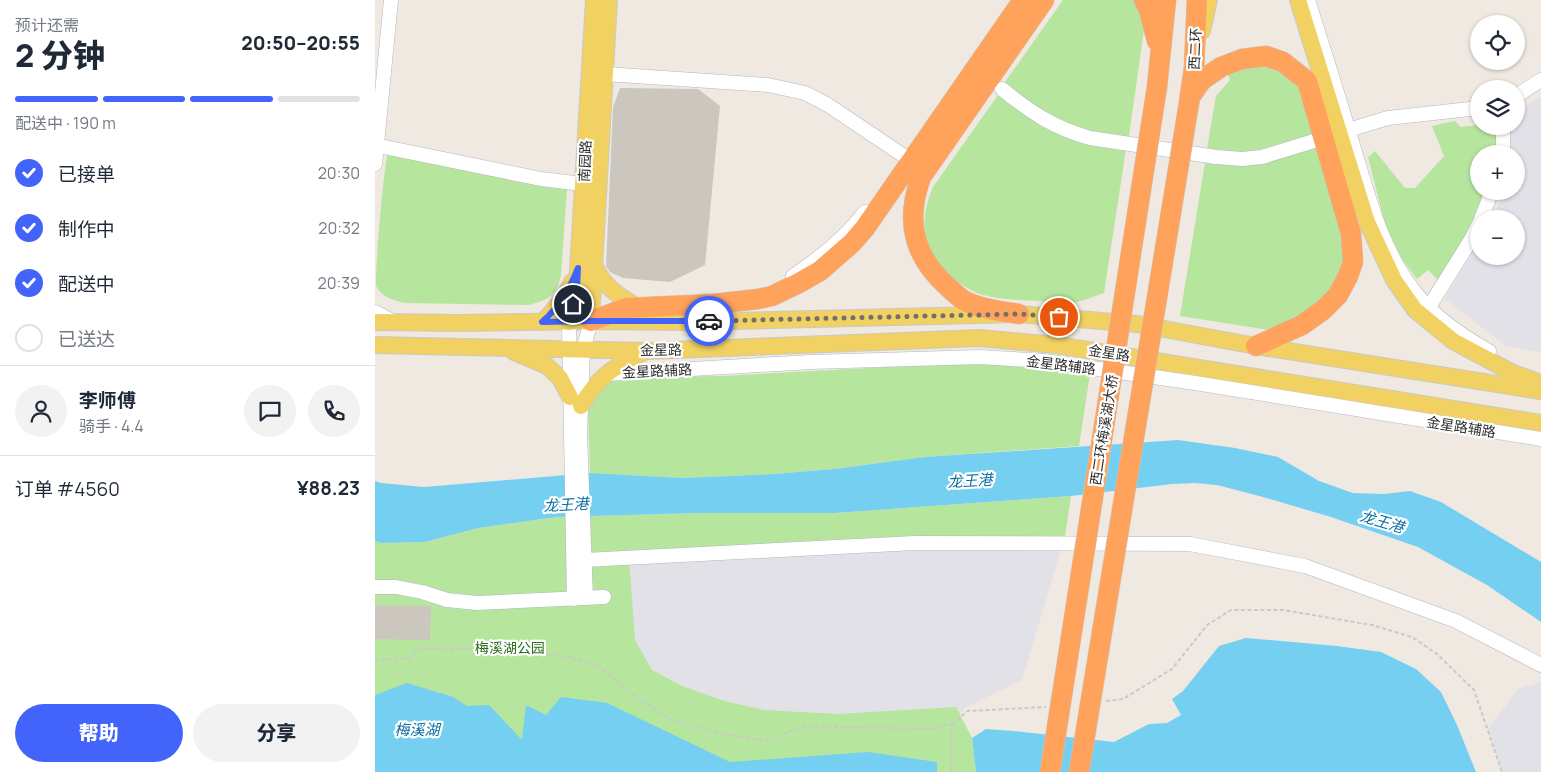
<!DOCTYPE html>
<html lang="zh">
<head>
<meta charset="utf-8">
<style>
  body { margin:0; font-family:Manrope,"Noto Sans SC",sans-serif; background:#f2f2f3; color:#1f2937; height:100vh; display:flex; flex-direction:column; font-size:19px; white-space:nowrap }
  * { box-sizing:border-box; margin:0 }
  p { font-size:16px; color:#747a83 }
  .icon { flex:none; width:28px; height:28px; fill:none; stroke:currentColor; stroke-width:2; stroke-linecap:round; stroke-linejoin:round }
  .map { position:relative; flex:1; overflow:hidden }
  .sheet { display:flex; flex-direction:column; background:#fff; width:375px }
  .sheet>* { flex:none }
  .buttons { position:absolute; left:1095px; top:15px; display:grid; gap:10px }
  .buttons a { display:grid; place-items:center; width:55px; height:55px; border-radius:50%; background:#fff; box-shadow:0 1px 4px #0004; font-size:25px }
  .pin { position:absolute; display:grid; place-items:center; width:42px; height:42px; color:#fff; margin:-21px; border:2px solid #fff; border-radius:50%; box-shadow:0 1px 5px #0007 }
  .courier { position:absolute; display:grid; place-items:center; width:50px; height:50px; margin:-25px; border:4px solid #4264fb; border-radius:50%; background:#fff; color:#222; box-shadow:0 1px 6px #0007 }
  .overview em { font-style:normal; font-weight:800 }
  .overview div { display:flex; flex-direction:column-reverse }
  .overview { display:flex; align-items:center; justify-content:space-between; height:85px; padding:0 15px }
  h1 { font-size:32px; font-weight:800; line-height:38px }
  .bar { display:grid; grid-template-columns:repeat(4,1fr); gap:8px 5px; align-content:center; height:60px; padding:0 15px }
  .bar i { height:6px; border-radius:4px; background:#e0e1e3 }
  .bar .selected { background:#4264fb }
  .bar p { grid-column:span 4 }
  .line { display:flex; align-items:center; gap:12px; padding:0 15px; border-top:1px solid #e0e1e3 }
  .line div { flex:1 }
  .round { display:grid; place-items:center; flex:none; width:52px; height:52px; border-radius:26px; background:#f2f2f3 }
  ol { padding:0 15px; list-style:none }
  li { display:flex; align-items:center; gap:15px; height:55px }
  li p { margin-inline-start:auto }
  li .icon { padding:5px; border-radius:50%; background:#4264fb; color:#fff; stroke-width:4 }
  li:last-child { color:#747a83 }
  li i { width:28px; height:28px; border:2px solid #e0e1e3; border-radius:50% }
  .action { display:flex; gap:10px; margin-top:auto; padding:10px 15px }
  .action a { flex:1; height:58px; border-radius:30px; background:#4264fb; color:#fff; font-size:20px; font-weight:800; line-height:58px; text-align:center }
  .action a+a { background:#f2f2f3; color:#1f2937 }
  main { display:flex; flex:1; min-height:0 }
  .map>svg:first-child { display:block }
  .industrial { fill:#e3e1e8 }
  .green { fill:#b6e59e }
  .water { fill:#75cff0 }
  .building { fill:#cbc7bf }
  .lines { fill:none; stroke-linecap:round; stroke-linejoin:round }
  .minor-casing { stroke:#b4b7c1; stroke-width:15 }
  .major-casing { stroke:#c9c9c9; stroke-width:18 }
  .highway-casing { stroke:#c9c9c9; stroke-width:21 }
  .path { stroke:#c9c9c9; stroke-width:2; stroke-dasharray:4 2.5; stroke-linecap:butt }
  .minor { stroke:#fff; stroke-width:14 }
  .major { stroke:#f2d163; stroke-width:16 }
  .highway { stroke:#ffa35c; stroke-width:20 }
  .highway-bridge-casing { stroke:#c9c9c9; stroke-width:21; stroke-linecap:butt }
  .highway-bridge { stroke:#ffa35c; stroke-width:20 }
  .done { stroke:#726f6d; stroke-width:5; stroke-dasharray:0 9 }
  .route { stroke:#4264fb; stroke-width:6 }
  .labels { text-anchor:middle; stroke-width:4.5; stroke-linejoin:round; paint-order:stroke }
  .street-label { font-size:14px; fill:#2e2e2e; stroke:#fff }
  .park-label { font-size:14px; fill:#2c6e1b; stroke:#fff }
  .water-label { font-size:15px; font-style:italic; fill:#0d6fa3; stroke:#fff }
</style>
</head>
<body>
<main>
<section class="sheet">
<div class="overview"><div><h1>2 分钟</h1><p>预计还需</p></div><em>20:50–20:55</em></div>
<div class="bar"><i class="selected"></i><i class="selected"></i><i class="selected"></i><i></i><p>配送中 · 190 m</p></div>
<ol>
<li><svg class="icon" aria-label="check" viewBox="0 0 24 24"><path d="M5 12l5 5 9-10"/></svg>已接单<p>20:30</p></li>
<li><svg class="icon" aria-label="check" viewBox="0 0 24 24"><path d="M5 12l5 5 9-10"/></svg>制作中<p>20:32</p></li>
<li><svg class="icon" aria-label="check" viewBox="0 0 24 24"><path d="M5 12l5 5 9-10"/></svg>配送中<p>20:39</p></li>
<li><i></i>已送达</li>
</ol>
<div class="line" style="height:90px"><a class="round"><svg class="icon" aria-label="person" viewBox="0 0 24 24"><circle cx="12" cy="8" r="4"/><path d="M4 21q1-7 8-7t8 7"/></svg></a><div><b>李师傅</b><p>骑手 · 4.4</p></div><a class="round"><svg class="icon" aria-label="chat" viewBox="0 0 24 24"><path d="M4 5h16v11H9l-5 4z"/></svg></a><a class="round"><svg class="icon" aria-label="phone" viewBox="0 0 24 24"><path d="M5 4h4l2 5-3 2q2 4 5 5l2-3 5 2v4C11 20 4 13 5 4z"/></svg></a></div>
<div class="line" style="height:65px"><div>订单 #4560</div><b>¥88.23</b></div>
<div class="action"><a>帮助</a><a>分享</a></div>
</section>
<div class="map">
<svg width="1166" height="772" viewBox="0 0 1166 772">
  <rect width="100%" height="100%" fill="#efe9e1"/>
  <g class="industrial">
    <polygon points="1166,97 1166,352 1131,346 1070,299 1104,240 1104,256 1141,256 1141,219 1116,219 1131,191 1141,191 1141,154 1132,154 1128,126 1141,126 1141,111"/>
    <polygon points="690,536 647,680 591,707 577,725 354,723 0,565 254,557"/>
    <polygon points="1166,682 1166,772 1127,772 1113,729 1143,689"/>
  </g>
  <g class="green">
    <path d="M688,0H759L770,23L754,136C721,137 680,122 653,104C645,98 638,89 630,82Z"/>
    <polygon points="876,65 898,67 912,74 924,85 940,135 876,152 850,151 832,148 841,96 855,80 853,74"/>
    <path d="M623,95L666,126L693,137L751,149L729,293C719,296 707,302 696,303C686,303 676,302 666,301C645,300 625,300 605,294C583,286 556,262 551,239C547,221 551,203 558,187Z"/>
    <polygon points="1080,121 1086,127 1104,125 1104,126 1121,126 1121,154 1104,154 1104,191 1110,191 1096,232 1064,281 1053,270 1042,279 1027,259 1011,228 993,157 1000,151 1030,188 1040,188 1069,156 1057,126"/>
    <polygon points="943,147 971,249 969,266 948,306 894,330 805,316 830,163 855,165 899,161"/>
    <path d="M13,153L190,187L192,190L186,274C183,295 173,300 154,305L30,303C19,300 7,298 1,286C0,274 8,169 13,153Z"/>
    <polygon points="549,365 632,365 715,374 704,446 550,457 459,469 399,474 308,478 215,473 213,409 220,392 236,380 269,377 347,376"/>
    <polygon points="696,496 690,536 254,558 260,640 277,670 307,686 349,701 389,710 462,714 581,707 597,738 601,772 0,772 0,541 6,543 50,542 103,528 182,517 321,513 460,513"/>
  </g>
  <g class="water">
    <polygon points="803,440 860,448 903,457 944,481 978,493 1009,494 1035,491 1066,502 1166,562 1166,622 1112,585 1043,547 956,517 888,497 842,485 820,483 797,484 696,496 460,513 321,513 182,517 103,528 50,542 6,543 0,541 0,481 6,483 49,487 215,473 308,478 399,474 459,469 550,457"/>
    <polygon points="871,638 962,646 1006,652 1041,669 1066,692 1082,725 1101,772 601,772 597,738 611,729 638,731 739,742 774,724 792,723 806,715 797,699 808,691 844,646"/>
    <polygon points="32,683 78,697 92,706 114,705 147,740 151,705 171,715 186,697 232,703 355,762 493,752 562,762 562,772 0,772 0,695"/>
  </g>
  <g class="building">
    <polygon points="245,88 323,89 345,106 330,265 295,282 248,278 235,272 231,266 238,107"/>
    <polygon points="0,605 56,606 55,640 0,639"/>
  </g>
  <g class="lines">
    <defs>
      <g id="minor">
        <path d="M933,0C948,47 963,95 977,142C993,194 1005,248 1040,292C1059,317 1087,336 1114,351"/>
        <polyline points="230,74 393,85 430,93 453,105 529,156"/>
        <path d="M627,89C655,112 679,128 715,138L841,157L867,159L887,157L939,141"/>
        <polyline points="1141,96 1166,80"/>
        <polyline points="1128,126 1128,154"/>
        <polyline points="970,131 1013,118 1104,108"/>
        <polyline points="0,145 166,179 208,184"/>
        <polyline points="0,164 16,0"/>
        <polyline points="1106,219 1117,191"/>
        <path d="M418,276C445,258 470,238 490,212"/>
        <polyline points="1054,307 1097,238 1104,224"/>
        <polyline points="0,312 19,322"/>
        <polyline points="194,322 199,599"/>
        <polyline points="231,374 436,362 605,357 669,361 820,383 1166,439"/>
        <polyline points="210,560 540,543 815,544 930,566 1081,621 1166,665"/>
        <polyline points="0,587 21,587 47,592 72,600 102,603 229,597"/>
        <polyline points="211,598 205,435 208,350 216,321"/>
      </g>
      <g id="major">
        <polyline points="923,0 992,222 1019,280 1040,310 1078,341 1138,373 1166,383"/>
        <polyline points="827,31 834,0"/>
        <path d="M220,267C229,287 244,296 262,307"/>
        <polyline points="216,321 234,0"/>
        <polyline points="0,322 84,323 216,321 312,322 644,314 762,324 881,346 1166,391"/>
        <path d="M167,322C180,310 190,298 197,282"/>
        <polyline points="194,322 202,287 219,0"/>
        <polyline points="0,345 272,351 604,338 681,345 1166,423"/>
        <polyline points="139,352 172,366 185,378 195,397"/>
        <path d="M206,406C223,377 239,366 269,352"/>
      </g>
      <g id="highway">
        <polyline points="769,0 774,10 782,41"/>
        <polyline points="782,87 791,0"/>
        <polyline points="815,95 819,68 822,0"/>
        <polyline points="815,97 827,80 846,67 867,59 891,56 908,62 932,81 976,234 978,262 973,276 963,295 948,310 927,325 881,346"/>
        <path d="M644,314C627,311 608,310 592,302C585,299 579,292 574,288C538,256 530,221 546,177L669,0"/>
        <polyline points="216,321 251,308 339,304 383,299 397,296 424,283 445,271 477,243 490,228 648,0"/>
      </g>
    </defs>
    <use href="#minor" class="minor-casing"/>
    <use href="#major" class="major-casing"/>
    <use href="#highway" class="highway-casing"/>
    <g class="path">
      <polyline points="0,660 35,658 45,649 123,649 189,656 224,666 256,693 296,719 348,734 392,741 428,726 561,729 565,725 577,725 576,772"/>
      <polyline points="731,701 748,699 797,669 832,625 856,610 908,610 997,625 1037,637 1062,654 1099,690 1127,772"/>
      <polyline points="577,725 592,711 671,707"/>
    </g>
    <use href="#minor" class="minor"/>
    <use href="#major" class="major"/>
    <use href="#highway" class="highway"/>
    <defs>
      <g id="highway-bridge">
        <polyline points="675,772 782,87"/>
        <polyline points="704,772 815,97"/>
      </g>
    </defs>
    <use href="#highway-bridge" class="highway-bridge-casing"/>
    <use href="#highway-bridge" class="highway-bridge"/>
  </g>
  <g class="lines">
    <polyline class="done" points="334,321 644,314 684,317"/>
    <path class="route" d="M198,304L202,287L203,268C193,292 186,305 167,322L216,321H334"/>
  </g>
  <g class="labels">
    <g class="street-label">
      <text transform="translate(820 49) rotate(-87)" y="5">西二环</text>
      <text transform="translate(210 161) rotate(-87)" y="5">南园路</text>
      <text transform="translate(286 350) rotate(-1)" y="5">金星路</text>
      <text transform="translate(734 353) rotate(9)" y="5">金星路</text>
      <text transform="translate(686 365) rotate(7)" y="5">金星路辅路</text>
      <text transform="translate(282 371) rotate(-3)" y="5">金星路辅路</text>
      <text transform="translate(1086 427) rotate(9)" y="5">金星路辅路</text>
      <text transform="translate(729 430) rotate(-81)" y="5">西二环梅溪湖大桥</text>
    </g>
    <g class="park-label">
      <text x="135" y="653">梅溪湖公园</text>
    </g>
    <g class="water-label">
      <text transform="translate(595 481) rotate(-3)" y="5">龙王港</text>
      <text transform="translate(191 505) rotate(-3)" y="5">龙王港</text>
      <text transform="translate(1007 522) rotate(16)" y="5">龙王港</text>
      <text x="42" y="735">梅溪湖</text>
    </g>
  </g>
</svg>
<div class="buttons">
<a><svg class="icon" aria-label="locate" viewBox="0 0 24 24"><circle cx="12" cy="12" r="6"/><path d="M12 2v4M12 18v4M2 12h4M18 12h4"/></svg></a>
<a><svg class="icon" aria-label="layers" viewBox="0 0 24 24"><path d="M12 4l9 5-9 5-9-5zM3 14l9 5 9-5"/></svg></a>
<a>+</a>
<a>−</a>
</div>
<div class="pin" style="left:684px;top:317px;background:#ea580c"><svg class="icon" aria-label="bag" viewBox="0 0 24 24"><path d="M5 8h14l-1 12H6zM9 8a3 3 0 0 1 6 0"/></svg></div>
<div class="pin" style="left:198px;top:304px;background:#1f2937"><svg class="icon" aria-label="home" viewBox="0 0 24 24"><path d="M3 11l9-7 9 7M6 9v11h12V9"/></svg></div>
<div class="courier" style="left:334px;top:321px"><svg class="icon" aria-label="car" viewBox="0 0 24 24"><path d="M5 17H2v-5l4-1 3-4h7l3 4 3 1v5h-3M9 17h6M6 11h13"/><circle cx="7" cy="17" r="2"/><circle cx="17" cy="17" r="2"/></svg></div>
</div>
</main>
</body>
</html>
